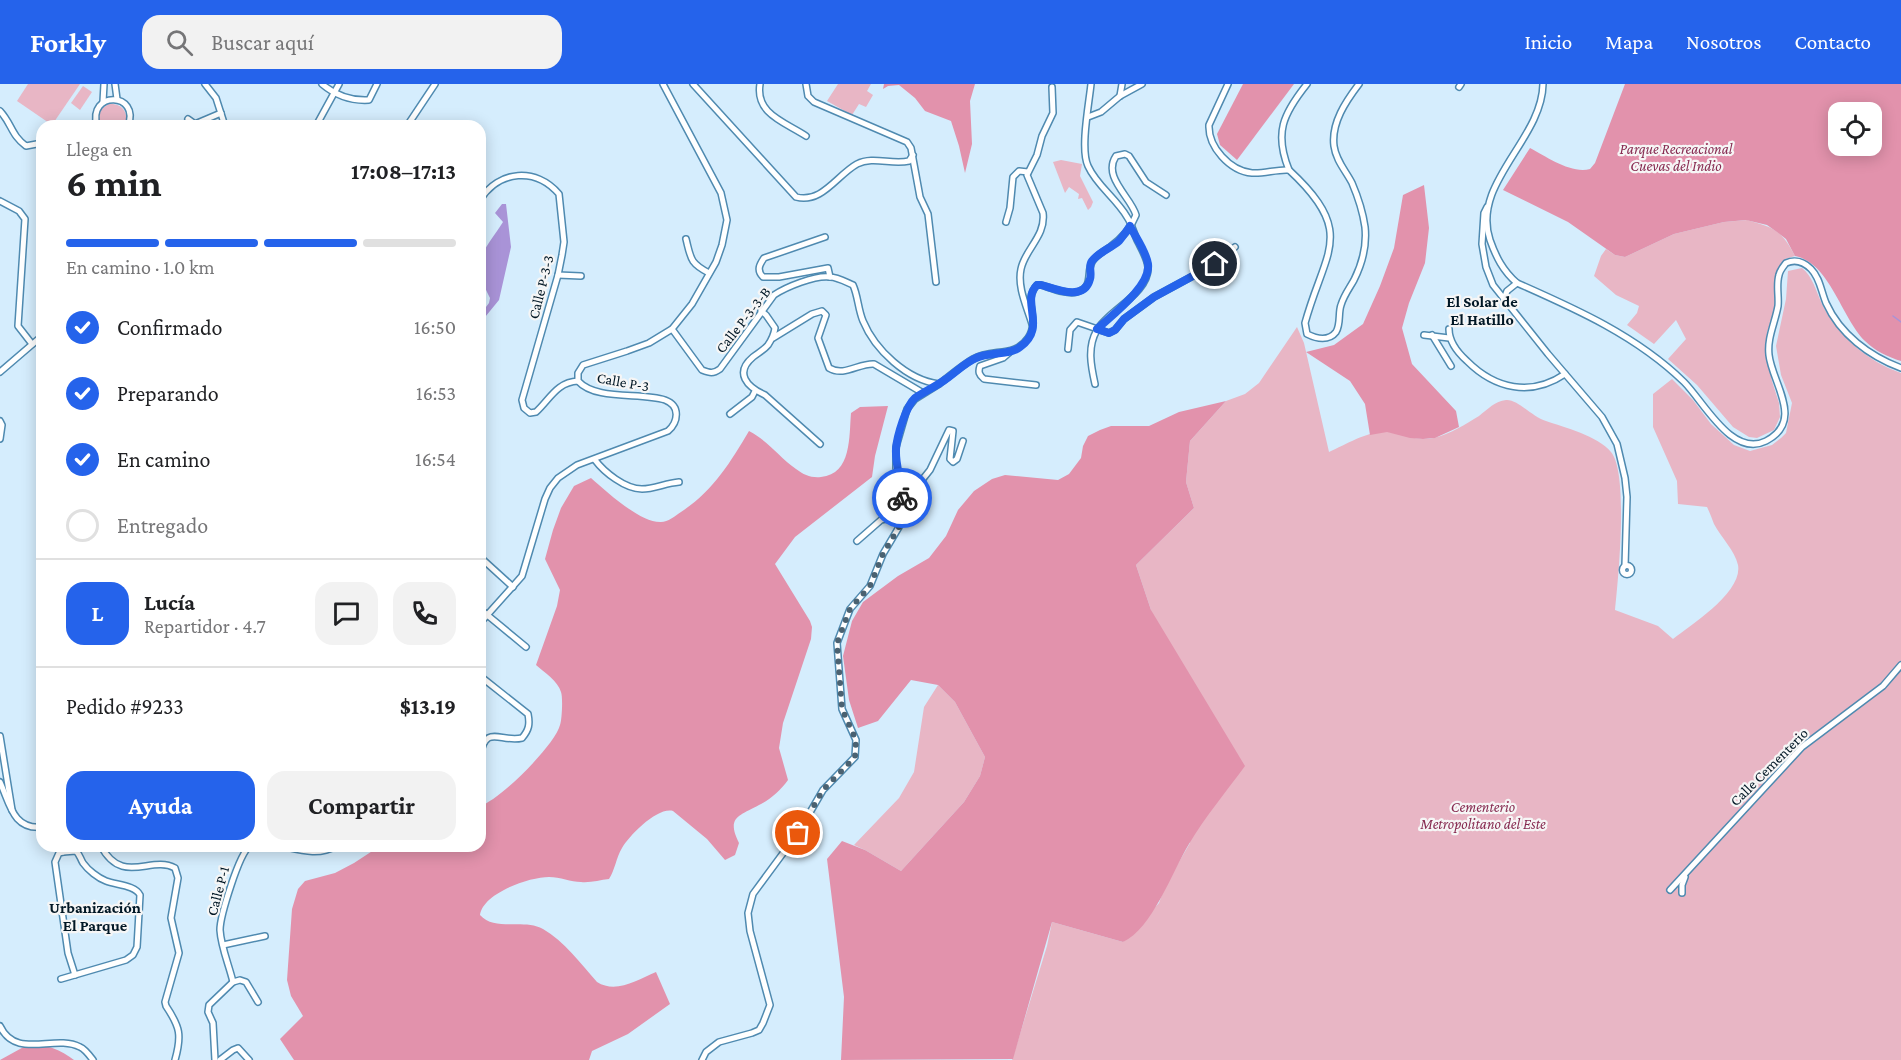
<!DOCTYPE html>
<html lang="es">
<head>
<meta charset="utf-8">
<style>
  body { margin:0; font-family:"Crimson Pro",serif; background:#f2f2f2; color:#202124; height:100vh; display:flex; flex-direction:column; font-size:22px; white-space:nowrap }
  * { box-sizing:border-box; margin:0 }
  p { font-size:20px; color:#757577 }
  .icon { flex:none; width:33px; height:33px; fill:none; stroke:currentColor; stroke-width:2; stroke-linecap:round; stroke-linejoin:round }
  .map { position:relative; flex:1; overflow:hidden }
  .panel { position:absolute; left:36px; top:36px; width:450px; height:732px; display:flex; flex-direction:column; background:#fff; border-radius:18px; box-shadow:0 3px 15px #0003 }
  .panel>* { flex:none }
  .controls { position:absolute; left:1828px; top:18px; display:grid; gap:12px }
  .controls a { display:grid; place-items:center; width:54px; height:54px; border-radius:12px; background:#fff; box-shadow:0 3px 15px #0003; font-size:30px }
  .pin { position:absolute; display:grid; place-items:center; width:51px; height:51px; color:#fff; margin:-26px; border:3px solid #fff; border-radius:50%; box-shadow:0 2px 6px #0007 }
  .courier { position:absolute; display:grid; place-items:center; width:60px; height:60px; margin:-30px; border:4px solid #2563eb; border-radius:50%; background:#fff; color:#222; box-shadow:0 2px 8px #0007 }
  .headline em { font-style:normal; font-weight:700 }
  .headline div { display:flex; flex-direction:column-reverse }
  .headline { display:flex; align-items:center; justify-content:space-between; height:102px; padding:0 30px }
  h1 { font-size:39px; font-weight:700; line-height:45px }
  .bar { display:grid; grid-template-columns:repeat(4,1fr); gap:9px 6px; align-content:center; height:72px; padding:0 30px }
  .bar i { height:8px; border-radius:4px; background:#e0e0e0 }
  .bar .current { background:#2563eb }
  .bar p { grid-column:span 4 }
  .line { display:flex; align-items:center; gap:15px; padding:0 30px; border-top:2px solid #e0e0e0 }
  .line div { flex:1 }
  .round { display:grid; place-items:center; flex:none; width:63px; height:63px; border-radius:18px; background:#f2f2f2 }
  ol { padding:0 30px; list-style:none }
  li { display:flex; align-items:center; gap:18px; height:66px }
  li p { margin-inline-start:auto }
  li .icon { padding:6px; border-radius:50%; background:#2563eb; color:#fff; stroke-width:4 }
  li:last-child { color:#757577 }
  li i { width:33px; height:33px; border:3px solid #e0e0e0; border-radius:50% }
  .primary-button { display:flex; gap:12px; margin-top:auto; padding:12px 30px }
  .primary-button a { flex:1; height:69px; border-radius:18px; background:#2563eb; color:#fff; font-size:24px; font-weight:700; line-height:69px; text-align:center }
  .primary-button a+a { background:#f2f2f2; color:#202124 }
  header { display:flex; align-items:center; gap:36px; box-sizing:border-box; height:84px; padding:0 30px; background:#2563eb; color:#fff }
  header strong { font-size:28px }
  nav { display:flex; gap:33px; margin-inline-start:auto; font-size:21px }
  .search { width:420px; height:54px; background:#f2f2f2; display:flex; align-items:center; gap:15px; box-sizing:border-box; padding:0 21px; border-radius:18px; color:#757577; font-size:22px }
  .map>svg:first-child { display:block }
  .green { fill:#e8b6c5 }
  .forest { fill:#e292ac; fill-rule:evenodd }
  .water { fill:#a993d7 }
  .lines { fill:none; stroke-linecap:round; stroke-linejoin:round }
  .stream { stroke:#a993d7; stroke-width:1.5 }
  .street-casing { stroke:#4f8ab0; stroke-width:8 }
  .street { stroke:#fff; stroke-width:5 }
  .done { stroke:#4b6271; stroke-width:6; stroke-dasharray:0 10.8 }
  .route { stroke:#2563eb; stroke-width:8 }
  .labels { text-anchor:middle; stroke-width:4.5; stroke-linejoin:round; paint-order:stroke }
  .park-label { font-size:15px; font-style:italic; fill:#872b51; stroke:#f6f6f6 }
  .street-label { font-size:15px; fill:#011725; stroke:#f6f6f6 }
  .neighbourhood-label { font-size:16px; font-weight:bold; fill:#011725; stroke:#f6f6f6 }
</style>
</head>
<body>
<header>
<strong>Forkly</strong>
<div class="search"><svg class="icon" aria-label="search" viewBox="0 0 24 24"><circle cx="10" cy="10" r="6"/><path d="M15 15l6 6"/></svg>Buscar aquí</div>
<nav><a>Inicio</a><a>Mapa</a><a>Nosotros</a><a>Contacto</a></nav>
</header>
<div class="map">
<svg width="1901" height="976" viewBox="0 0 1901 976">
  <rect width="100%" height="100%" fill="#d5edfd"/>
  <g class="green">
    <polygon points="28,0 80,0 52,41 17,17"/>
    <polygon points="838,0 871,0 867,7 873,11 866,23 859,20 852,31 827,17"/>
    <polygon points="83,2 92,8 80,26 71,19"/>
    <path d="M109,20C123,19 129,29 125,42H100C95,32 100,24 109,20Z"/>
    <polygon points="1061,76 1082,80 1080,92 1093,118 1091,123 1088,126 1082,114 1078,115 1079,110 1069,103 1065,109 1053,78"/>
    <path d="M1747,136C1774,144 1781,145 1795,172L1785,175L1778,185L1774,228L1767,248L1766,269L1772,297L1779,319L1780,333L1774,346L1757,354L1749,353L1733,343L1697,301L1668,275L1686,255L1676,236L1654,260L1627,241L1637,229L1639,222L1616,211L1594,192L1601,172L1606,165L1615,171L1625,173L1674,150L1724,138Z"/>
    <path d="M1802,184C1813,193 1816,207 1822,220C1838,252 1867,277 1901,289V976H1012L1047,862L1052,838L1123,858L1159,819L1165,802L1190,759L1151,526L1136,481L1194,424L1186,398L1190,357L1226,317L1245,310L1259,299L1297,243L1304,259L1329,368C1347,360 1369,346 1389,348C1405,350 1418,358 1434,354C1450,350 1466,340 1479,332C1488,325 1495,317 1506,316C1518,315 1532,333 1546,337C1564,343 1598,352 1611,368C1629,389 1618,497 1615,526L1658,542L1673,555C1691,541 1743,508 1738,481C1735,467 1721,453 1714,440C1712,435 1710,429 1707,423L1678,420L1677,397L1653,343V310L1672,295L1693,316L1711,340L1734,361L1750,367L1772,361L1781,354L1786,349L1792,319L1781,291L1776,262L1786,215L1788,187Z"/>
    <polygon points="938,601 955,618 985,673 980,692 964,718 901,787 865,766 854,761 899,714 914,688 924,623"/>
  </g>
  <g class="forest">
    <polygon points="884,0 975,0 970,17 972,60 965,89 959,62 951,37 925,27 915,14 899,1 888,2 883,5"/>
    <polygon points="1243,0 1294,0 1237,76 1220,61 1217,50"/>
    <path d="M1625,0H1901V277C1888,273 1875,267 1865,257C1841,233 1830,179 1795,172L1786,155L1777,148L1767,141L1746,136L1724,138L1674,150L1625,173L1615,171L1568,138L1503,106L1530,64C1547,73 1571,90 1590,85L1595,79ZM1839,28H1872V62H1839Z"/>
    <polygon points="1424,101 1429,144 1425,179 1409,219 1402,244 1412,280 1456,327 1459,343 1435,354 1423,355 1410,354 1387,348 1370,351 1365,320 1350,297 1306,268 1334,261 1363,240 1380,202 1394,164 1403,111"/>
    <path d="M1226,317L1190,357L1186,398L1194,424L1136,481L1151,526L1245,682C1226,708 1205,733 1189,760C1172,788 1152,845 1123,858L1052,838L1013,975L841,976L844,913L827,775L842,757L865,766L901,787L964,718L980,692L985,673L955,618L938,601L911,596L878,637L858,644L849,616L843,572L852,537L863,518L898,492L929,474L946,452L958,426L974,407L992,395L1005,391L1058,396L1069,390L1081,374L1083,362L1088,352L1100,346L1111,342H1149L1179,328Z"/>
    <path d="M888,322L875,372L872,393L795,453L775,480L810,537L812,543L811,555L783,639L779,664L788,696C780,707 771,715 759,721C739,732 726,733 739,759L735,771L725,776L707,755L673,727C657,723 630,751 622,764C616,774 615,786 609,795C600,796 590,799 581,798C571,798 560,793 549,793C529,793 483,809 480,831C495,848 523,834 543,845C564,857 581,880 597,898C616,910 637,896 656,888L670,920L628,950L592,967L589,976H294L280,955L303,932L291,912L287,896L292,825L298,805L305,797L335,789L354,779L380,762H480V722C500,716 555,661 560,641C562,636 563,613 561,608C558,597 544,588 536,581L557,522L560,506L545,475L553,446L561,424L574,402L591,394C606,407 640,439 661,438C668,438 675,432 681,428C713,407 730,379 749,347C768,357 779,373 796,385C804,391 811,394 821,393C852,390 849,352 851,329L860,323Z"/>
    <path d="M29,960C46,960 61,966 74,976H0Z"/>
  </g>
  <path class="water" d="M502,120H506L511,163L499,216L481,238L480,231L489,219L490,214C470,175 482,171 503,138L495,129Z"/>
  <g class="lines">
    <polyline class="stream" points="1893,232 1901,238"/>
    <defs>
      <g id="street">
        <polyline points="115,0 117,15"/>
        <polyline points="205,0 216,14 225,42"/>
        <path d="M322,0C335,11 352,17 369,16L377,0"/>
        <path d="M693,0L796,113C822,120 837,91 857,80C873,72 892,81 909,77L913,71"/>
        <path d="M760,0C755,30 785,38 806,52"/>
        <polyline points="806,0 808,12 814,18 907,58 911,64 920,113 928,130 936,198"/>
        <path d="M1091,0C1089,20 1080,65 1088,82C1097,102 1116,114 1127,133C1132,140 1134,150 1138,158C1142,166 1147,174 1148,183C1149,210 1108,226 1097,246C1087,263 1091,282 1095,300"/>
        <path d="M1228,0L1209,41C1208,63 1230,87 1252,89C1264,90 1277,85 1289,86C1357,149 1325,166 1305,239L1307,250C1317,255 1329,257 1336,248C1341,240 1338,229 1341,221C1344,211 1349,205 1354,196C1362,180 1367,162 1365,143C1363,129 1358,113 1352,99C1346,87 1336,77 1334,62C1331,39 1346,17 1359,0"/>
        <path d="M1543,0C1542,56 1471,99 1490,156C1496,173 1503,187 1517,199C1576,225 1637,252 1684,298C1704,318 1732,374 1766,357C1805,337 1772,299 1769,271C1767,254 1775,239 1778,222C1779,212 1776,201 1779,191C1780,186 1783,183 1786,179C1795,175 1804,178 1811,185C1820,194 1821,207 1826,219C1840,250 1869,272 1901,284"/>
        <polyline points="1459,3 1461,0"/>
        <polyline points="1120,12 1122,0"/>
        <polyline points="103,18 104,0"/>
        <path d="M0,27C12,40 11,51 26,62L42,59"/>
        <polyline points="1088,33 1101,28 1120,12 1142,0"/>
        <polyline points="188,35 195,40 221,29"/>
        <path d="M97,42C87,6 141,8 128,42"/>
        <polyline points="316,42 339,0"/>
        <polyline points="407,42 435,0"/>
        <path d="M1289,86C1274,49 1283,30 1307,0"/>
        <path d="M480,116C499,86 536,83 559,110L564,158L562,171L558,191L522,316L524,324L530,329L536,328C550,315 557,298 578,297"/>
        <polyline points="0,117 19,127 25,135 18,242 32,260"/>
        <polyline points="1487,123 1484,129 1482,160 1486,183 1493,201 1548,270 1602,333 1617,360 1625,394 1627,413 1625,482"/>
        <polyline points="1006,138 1010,124 1013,93 1019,87 1028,88"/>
        <path d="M825,153L764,174C760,180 756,186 763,193H779L828,184L830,193"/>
        <path d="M686,155C691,175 690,179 709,189"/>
        <polyline points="558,191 581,192"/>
        <polyline points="1504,215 1507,207 1517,199"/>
        <path d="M761,227L766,231L775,244C774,251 772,255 768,261C764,266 758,269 753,273C734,289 747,303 765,311L820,360"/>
        <path d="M1032,240C1027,223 1017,203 1021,185C1025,165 1046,152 1043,129L1027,91L1037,71L1042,52L1053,29L1052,3"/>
        <path d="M672,245L702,286C710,289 713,290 720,285L774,211C786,203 815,191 830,193C837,193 846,198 853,201C858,212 858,225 863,237C875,266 907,296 939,300C950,292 961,282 973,275C992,264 1015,274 1028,254C1041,236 1022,216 1037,201H1041C1051,204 1067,211 1077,208C1094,203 1086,189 1092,178C1095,172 1104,167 1110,163C1121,155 1131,144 1136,131C1131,113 1102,93 1116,72L1125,70L1129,72L1146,98L1166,111"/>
        <path d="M1449,245C1449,258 1457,268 1467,277C1495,305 1531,313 1565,290"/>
        <polyline points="1424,251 1449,254"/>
        <polyline points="1432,251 1451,282"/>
        <path d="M773,254L812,230L822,227L826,231L818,254L829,284C844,293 859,279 874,280L923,309"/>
        <polyline points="1068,265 1070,246 1077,238 1109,249 1115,246 1124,235 1154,213 1215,180 1235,163"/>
        <path d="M1011,267L1003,274L980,282C978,288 979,291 984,295L1036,301"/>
        <polyline points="0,288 42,252"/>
        <polyline points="730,330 752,313 755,307"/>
        <polyline points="0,337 2,341 0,355"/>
        <path d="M595,376C604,388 625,405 642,405C654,405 666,399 679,398"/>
        <polyline points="857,457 881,436 885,435 900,436 914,417 918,401 930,386 949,346 953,347 950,375 953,378 957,375 963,357"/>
        <polyline points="480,473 513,503"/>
        <circle cx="1627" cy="486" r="4.5"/>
        <polyline points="480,525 526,563"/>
        <path d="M480,539L522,492L545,415L550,404L558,394L577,381L668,347C678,338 681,322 665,316C641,308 596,317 578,297V289L583,281L627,267L649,259L672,245L692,220L716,178L722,161L727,136L721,109L663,0"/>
        <path d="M480,592L528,630C530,640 529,646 522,654C500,659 486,639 480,672"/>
        <polyline points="0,652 12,726"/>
        <path d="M0,698C10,720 13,746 42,743"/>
        <path d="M101,762C122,802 151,771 175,784L178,794L171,834L179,869L165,918L166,922C180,943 182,951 175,976"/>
        <path d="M281,762C300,766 319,772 336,762"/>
        <polyline points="63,768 59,769 55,778 68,869 75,891"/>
        <polyline points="1670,806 1802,663 1883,602 1901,581"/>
        <polyline points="1682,809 1682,801 1685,793"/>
        <polyline points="223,861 265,852"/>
        <path d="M61,895L126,876L133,871L137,863L140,811C135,801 116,801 106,797C98,794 88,786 83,779C80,774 80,771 76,767L63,768L62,762"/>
        <path d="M233,898C229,881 221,863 220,846C220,833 239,769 250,762"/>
        <path d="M0,942C16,976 54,950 80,963C85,965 90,972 93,976"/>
        <polyline points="215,976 213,939 208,928 209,921 233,898 240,896 246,898 258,918"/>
        <polyline points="220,976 233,966 238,964 249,976"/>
        <polyline points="702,976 706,968 719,958 752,949 759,946 763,939 770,921 750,847 748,829 753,810 798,749 823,706 855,673 856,656 842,625 837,559 850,525 870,502 883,470 899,443 902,405 896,384 896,363 907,325 915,315 939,300"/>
      </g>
    </defs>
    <use href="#street" class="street-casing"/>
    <use href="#street" class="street"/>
  </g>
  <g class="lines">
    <polyline class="done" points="798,749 823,706 855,673 856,656 842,625 837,559 850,525 870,502 883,470 899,443 902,414"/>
    <path class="route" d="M902,414C902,397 895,382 896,365C897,352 906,322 915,314C925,307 937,302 946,295C956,288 966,278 976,274C989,268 1011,271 1020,263C1048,243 1020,218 1037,201H1041C1056,205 1084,218 1090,195C1092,189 1088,182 1092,177C1099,168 1111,164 1119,157C1123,152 1127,147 1130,142C1136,154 1146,167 1148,180C1151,202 1112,231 1097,245L1109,249L1115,246L1124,235L1154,213L1215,180"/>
  </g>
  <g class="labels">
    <g class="park-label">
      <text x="1676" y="70">Parque Recreacional<tspan x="1676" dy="17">Cuevas del Indio</tspan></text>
      <text x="1483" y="728">Cementerio<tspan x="1483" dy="17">Metropolitano del Este</tspan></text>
    </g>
    <g class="street-label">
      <text transform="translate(541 203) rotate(-76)" y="5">Calle P-3-3</text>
      <text transform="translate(743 236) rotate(-52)" y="5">Calle P-3-3-B</text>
      <text transform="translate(623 298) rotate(10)" y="5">Calle P-3</text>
      <text transform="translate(1769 683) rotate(-45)" y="5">Calle Cementerio</text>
      <text transform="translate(218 807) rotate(-75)" y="5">Calle P-1</text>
    </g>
    <g class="neighbourhood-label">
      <text x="1482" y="223">El Solar de<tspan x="1482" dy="18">El Hatillo</tspan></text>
      <text x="95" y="829">Urbanización<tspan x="95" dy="18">El Parque</tspan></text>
    </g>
  </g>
</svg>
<div class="controls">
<a><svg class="icon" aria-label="locate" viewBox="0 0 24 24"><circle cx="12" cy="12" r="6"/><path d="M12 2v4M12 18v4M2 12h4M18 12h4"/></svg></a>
</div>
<div class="pin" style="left:798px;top:749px;background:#ea580c"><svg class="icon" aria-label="bag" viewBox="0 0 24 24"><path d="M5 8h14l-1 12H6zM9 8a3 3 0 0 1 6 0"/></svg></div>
<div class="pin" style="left:1215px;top:180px;background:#1f2937"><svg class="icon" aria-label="home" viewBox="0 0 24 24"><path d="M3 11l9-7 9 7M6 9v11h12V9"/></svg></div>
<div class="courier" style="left:902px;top:414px"><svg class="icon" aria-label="bike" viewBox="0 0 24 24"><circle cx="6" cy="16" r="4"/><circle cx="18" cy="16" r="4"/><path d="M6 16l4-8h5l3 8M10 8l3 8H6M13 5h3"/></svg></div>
<section class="panel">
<div class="headline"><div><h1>6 min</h1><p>Llega en</p></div><em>17:08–17:13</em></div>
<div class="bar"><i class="current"></i><i class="current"></i><i class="current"></i><i></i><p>En camino · 1.0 km</p></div>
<ol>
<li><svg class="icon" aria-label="check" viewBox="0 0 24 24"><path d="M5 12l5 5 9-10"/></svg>Confirmado<p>16:50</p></li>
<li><svg class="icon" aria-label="check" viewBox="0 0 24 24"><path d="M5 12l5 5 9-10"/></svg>Preparando<p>16:53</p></li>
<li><svg class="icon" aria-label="check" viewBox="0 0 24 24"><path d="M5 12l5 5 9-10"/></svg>En camino<p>16:54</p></li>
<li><i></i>Entregado</li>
</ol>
<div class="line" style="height:108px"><b class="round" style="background:#2563eb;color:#fff">L</b><div><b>Lucía</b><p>Repartidor · 4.7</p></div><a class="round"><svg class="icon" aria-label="chat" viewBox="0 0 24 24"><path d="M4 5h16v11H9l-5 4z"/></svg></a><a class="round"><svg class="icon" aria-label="phone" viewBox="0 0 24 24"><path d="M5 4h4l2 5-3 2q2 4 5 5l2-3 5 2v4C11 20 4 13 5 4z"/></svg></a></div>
<div class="line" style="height:78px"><div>Pedido #9233</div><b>$13.19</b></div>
<div class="primary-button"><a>Ayuda</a><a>Compartir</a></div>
</section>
</div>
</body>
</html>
